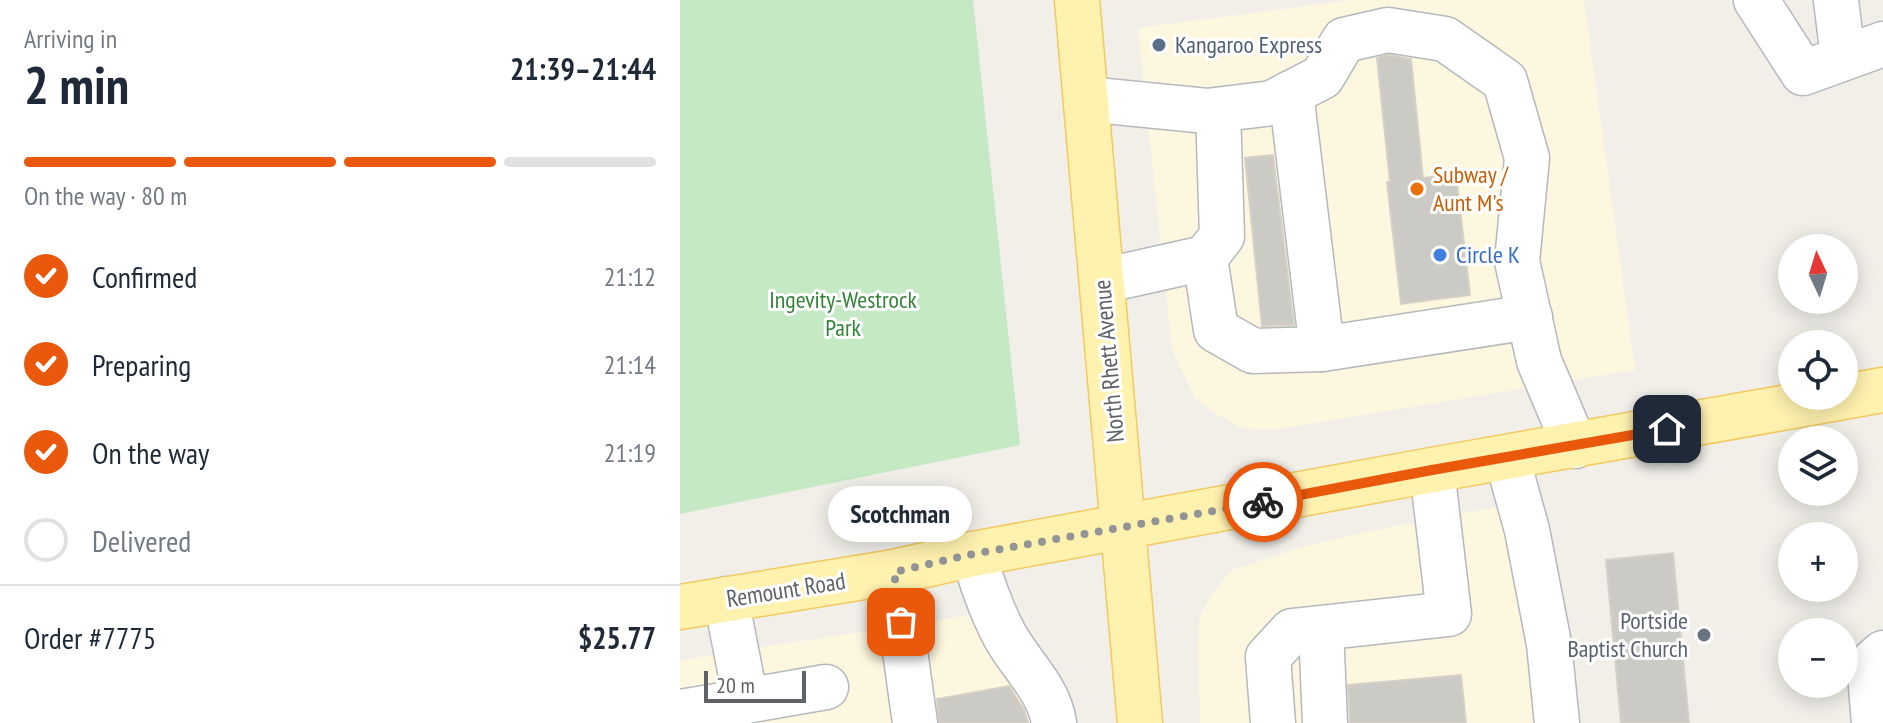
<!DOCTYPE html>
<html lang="en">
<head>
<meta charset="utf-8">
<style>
  body { margin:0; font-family:"PT Sans Narrow",sans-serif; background:#f2f2f3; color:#1f2937; height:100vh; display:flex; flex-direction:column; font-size:30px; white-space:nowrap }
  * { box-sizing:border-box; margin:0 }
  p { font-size:26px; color:#747a83 }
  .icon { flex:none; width:44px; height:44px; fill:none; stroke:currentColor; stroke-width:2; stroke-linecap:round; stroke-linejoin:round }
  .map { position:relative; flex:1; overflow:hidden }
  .details { display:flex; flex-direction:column; background:#fff; width:680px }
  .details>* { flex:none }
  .needle { width:52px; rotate:356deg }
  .tools { position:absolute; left:1098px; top:234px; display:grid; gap:16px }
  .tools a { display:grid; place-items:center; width:80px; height:80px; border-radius:50%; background:#fff; box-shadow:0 4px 20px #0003; font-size:40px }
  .scale { position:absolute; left:24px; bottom:20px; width:102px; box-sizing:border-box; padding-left:8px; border:4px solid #5f6368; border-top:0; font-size:22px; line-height:28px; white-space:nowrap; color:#5f6368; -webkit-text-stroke:6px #fff; paint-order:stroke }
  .pin { position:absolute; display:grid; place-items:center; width:68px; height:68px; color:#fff; margin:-34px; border-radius:16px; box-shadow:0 4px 12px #0006 }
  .courier { position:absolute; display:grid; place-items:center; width:80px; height:80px; margin:-40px; border:6px solid #ea580c; border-radius:50%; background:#fff; color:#222; box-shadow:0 2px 10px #0007 }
  .bubble { position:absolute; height:56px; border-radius:28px; background:#fff; box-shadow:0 4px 20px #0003; font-size:26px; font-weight:800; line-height:56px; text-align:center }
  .headline em { font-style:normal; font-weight:800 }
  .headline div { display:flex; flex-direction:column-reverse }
  .headline { display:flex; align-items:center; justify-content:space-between; height:136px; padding:0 24px }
  h1 { font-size:52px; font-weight:800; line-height:60px }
  .bar { display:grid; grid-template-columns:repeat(4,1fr); gap:12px 8px; align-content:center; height:96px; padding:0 24px }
  .bar i { height:10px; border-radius:6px; background:#e0e1e3 }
  .bar .on { background:#ea580c }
  .bar p { grid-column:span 4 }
  .line { display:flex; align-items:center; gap:20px; padding:0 24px; border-top:2px solid #e0e1e3 }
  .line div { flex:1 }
  ol { padding:0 24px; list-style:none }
  li { display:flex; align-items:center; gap:24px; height:88px }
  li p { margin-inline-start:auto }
  li .icon { padding:8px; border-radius:50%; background:#ea580c; color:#fff; stroke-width:4 }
  li:last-child { color:#747a83 }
  li i { width:44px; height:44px; border:4px solid #e0e1e3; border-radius:50% }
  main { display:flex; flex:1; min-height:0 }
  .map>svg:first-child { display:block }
  .commercial { fill:#fef7e0 }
  .green { fill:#c5e8c5 }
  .building { fill:#cccac5; stroke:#d6d1c6; stroke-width:2 }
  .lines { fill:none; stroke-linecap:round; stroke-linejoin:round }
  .minor-casing { stroke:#b5b8bc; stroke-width:47 }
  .major-casing { stroke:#f2c960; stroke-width:47 }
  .minor { stroke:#fff; stroke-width:44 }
  .major { stroke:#fff2af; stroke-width:44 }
  .done { stroke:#929495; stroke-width:8; stroke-dasharray:0 14.4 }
  .route { stroke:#ea580c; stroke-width:10 }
  .service-dot { fill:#5c6f8a; stroke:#fff; stroke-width:3 }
  .food-dot { fill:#e8710a; stroke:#fff; stroke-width:3 }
  .shop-dot { fill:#3f7fe0; stroke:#fff; stroke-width:3 }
  .worship-dot { fill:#6b7280; stroke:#fff; stroke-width:3 }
  .labels { text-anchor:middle; stroke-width:6; stroke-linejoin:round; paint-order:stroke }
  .service-label { font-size:24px; fill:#4e5e75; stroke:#fff; text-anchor:start }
  .food-label { font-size:24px; fill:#c56008; stroke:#fff; text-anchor:start }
  .shop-label { font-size:24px; fill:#366cbe; stroke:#fff; text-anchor:start }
  .park-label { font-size:24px; fill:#348238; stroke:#fff }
  .street-label { font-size:24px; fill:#5f6368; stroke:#fff }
  .worship-label { font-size:24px; fill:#5b616d; stroke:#fff; text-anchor:end }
</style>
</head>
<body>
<main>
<section class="details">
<div class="headline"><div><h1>2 min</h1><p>Arriving in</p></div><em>21:39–21:44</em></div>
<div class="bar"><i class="on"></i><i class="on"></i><i class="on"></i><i></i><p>On the way · 80 m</p></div>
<ol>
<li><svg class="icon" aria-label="check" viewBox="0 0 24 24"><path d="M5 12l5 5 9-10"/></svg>Confirmed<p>21:12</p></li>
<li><svg class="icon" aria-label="check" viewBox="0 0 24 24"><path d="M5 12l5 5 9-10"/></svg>Preparing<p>21:14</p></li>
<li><svg class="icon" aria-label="check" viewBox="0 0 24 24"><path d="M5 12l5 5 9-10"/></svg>On the way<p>21:19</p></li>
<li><i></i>Delivered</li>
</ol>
<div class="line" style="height:104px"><div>Order #7775</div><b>$25.77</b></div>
</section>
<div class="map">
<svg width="1203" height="723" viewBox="0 0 1203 723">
  <rect width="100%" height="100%" fill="#f1efe8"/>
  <g class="commercial">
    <polygon points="673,0 904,0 955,370 592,430 562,428 536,414 515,398 492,350 458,28"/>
    <polygon points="839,503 880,723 520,723 518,643 520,616 534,591 552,570 625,546 710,527"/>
    <polygon points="328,609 357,643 385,704 387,723 0,723 0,660"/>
  </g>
  <polygon class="green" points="0,0 293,0 340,445 0,514"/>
  <g class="building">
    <polygon points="709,55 731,59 743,178 776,174 790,295 721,304 707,182 710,182 697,58"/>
    <polygon points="593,155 614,325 582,326 565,158"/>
    <polygon points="993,553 1009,723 941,723 926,560"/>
    <polygon points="781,675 786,723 670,723 668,685"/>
    <polygon points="329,686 344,710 348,723 259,723 257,699"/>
  </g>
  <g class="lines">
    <defs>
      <g id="minor">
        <polyline points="1076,0 1123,73 1203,44"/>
        <polyline points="1156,0 1163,58"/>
        <polyline points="611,93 642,349 850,317"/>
        <polyline points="406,99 527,111 592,103 642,77 664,40 708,30 765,39 825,81 847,158 837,261 859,361 895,446"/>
        <polyline points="525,258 536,330 573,351 642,349"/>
        <polyline points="422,281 525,258 542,236 538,110"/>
        <polyline points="827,458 847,530 869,644 877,723"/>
        <path d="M293,554C302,582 311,610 325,636C341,665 369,689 374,723"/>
        <polyline points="214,572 235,723"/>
        <polyline points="641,629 645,723"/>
        <polyline points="66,701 146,687"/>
        <polyline points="0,712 66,701 46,599"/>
        <polyline points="593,723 588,657 612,631 769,614 752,470"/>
        <polyline points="1194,723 1190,675 1192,663 1203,653"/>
      </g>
      <g id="major">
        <polyline points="397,0 460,723"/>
        <polyline points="0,607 214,572 293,554 752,470 1203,390"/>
      </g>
    </defs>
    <use href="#minor" class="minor-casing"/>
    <use href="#major" class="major-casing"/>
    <use href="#minor" class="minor"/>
    <use href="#major" class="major"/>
  </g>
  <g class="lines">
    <polyline class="done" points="221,622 214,572 293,554 583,502"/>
    <polyline class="route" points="583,502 752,470 987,429"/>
  </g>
  <circle class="service-dot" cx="479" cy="45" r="8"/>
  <circle class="food-dot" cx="737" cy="189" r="8"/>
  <circle class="shop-dot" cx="760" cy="255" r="8"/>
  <circle class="worship-dot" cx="1024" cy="635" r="8"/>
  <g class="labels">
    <g class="service-label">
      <text x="495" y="53">Kangaroo Express</text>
    </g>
    <g class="food-label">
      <text x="753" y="183">Subway /<tspan x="753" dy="28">Aunt M's</tspan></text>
    </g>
    <g class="shop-label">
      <text x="776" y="263">Circle K</text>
    </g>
    <g class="park-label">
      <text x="163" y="308">Ingevity-Westrock<tspan x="163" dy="28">Park</tspan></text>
    </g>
    <g class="street-label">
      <text transform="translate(429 361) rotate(-95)" y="8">North Rhett Avenue</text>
      <text transform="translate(106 590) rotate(-9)" y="8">Remount Road</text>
    </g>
    <g class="worship-label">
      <text x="1008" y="629">Portside<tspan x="1008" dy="28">Baptist Church</tspan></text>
    </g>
  </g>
</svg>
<div class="tools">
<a><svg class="needle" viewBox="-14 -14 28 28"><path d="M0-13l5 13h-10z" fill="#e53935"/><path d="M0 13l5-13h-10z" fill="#747a83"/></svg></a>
<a><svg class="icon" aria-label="locate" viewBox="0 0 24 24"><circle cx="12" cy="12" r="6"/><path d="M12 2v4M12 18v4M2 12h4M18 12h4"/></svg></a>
<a><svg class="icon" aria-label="layers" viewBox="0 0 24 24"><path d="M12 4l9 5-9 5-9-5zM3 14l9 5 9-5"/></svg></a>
<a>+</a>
<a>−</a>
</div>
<div class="scale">20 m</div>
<div class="pin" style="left:221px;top:622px;background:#ea580c"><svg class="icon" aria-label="bag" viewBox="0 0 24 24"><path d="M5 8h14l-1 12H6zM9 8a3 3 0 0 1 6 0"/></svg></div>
<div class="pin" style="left:987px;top:429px;background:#1f2937"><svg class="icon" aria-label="home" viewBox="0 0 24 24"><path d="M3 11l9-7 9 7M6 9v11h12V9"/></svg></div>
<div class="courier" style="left:583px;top:502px"><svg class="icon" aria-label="bike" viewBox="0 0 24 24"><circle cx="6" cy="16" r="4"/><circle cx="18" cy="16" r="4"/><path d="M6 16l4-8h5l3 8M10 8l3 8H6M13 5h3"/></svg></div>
<div class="bubble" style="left:148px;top:486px;width:144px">Scotchman</div>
</div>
</main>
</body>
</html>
